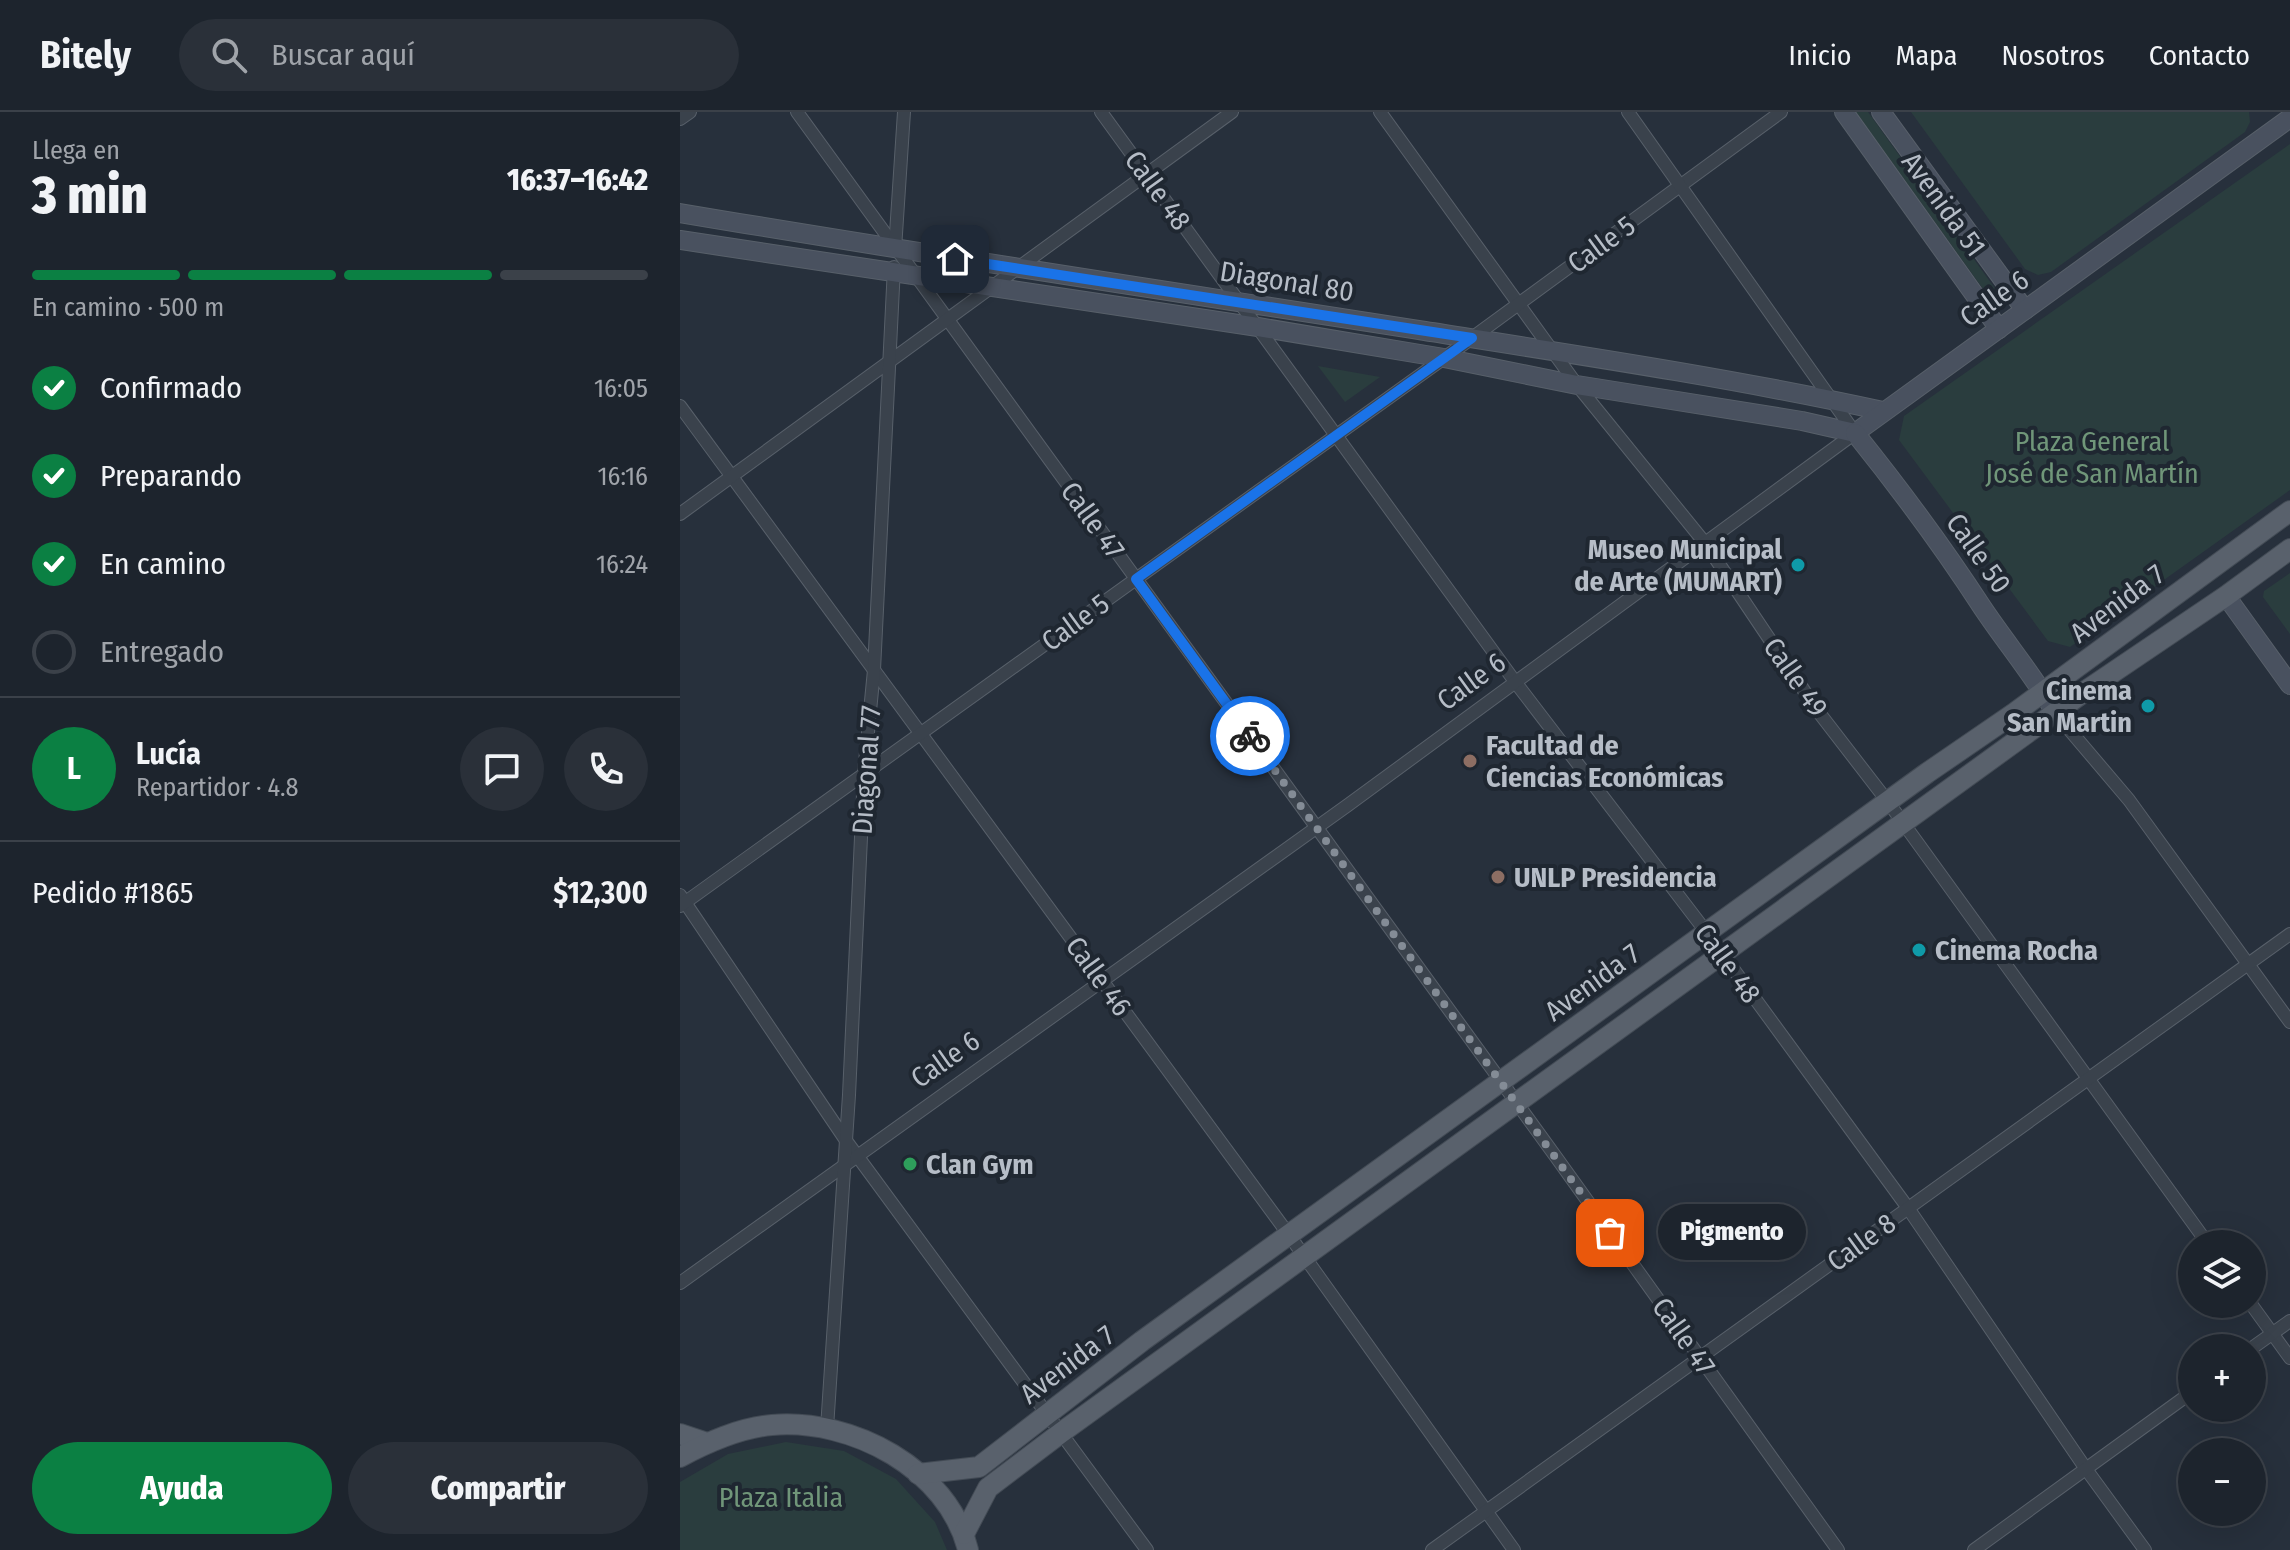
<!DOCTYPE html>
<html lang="es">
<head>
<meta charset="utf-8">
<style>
  body { margin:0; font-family:"Fira Sans Condensed",sans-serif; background:#2a3039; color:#f1f3f6; height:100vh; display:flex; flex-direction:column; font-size:30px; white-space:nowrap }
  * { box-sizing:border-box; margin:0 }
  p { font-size:26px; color:#a0a4aa }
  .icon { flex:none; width:44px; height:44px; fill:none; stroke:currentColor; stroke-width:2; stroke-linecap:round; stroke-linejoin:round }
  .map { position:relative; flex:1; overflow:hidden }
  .sheet { display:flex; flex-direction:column; background:#1d242d; width:680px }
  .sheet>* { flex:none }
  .tools { position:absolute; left:1498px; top:1118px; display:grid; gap:16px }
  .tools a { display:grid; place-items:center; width:88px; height:88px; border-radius:50%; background:#1d242d; box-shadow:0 8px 32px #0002,0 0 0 2px #3b4149; font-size:40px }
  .pin { position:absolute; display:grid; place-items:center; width:68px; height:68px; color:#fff; margin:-34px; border-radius:16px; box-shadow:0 4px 12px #0006 }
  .courier { position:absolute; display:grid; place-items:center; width:80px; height:80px; margin:-40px; border:6px solid #1a73e8; border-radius:50%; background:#fff; color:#222; box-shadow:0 2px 10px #0007 }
  .bubble { position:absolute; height:56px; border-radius:28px; background:#1d242d; box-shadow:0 8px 32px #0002,0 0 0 2px #3b4149; font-size:26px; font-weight:800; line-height:56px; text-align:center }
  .overview em { font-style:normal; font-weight:800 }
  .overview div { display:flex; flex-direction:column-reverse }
  .overview { display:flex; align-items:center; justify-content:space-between; height:136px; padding:0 32px }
  h1 { font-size:52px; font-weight:800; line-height:60px }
  .bar { display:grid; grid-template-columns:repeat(4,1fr); gap:12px 8px; align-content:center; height:96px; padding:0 32px }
  .bar i { height:10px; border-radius:6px; background:#3b4149 }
  .bar .selected { background:#0b8043 }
  .bar p { grid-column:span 4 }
  .line { display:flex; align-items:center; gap:20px; padding:0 32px; border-top:2px solid #3b4149 }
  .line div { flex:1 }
  .round { display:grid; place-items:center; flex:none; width:84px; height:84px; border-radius:42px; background:#2a3039 }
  ol { padding:0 32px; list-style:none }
  li { display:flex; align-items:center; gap:24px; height:88px }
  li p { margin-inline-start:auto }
  li .icon { padding:8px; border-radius:50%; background:#0b8043; color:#fff; stroke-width:4 }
  li:last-child { color:#a0a4aa }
  li i { width:44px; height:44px; border:4px solid #3b4149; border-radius:50% }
  .action { display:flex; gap:16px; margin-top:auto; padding:16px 32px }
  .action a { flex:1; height:92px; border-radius:48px; background:#0b8043; color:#fff; font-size:32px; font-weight:800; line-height:92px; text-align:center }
  .action a+a { background:#2a3039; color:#f1f3f6 }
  header { display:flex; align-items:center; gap:48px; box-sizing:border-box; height:112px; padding:0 40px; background:#1d242d; border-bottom:2px solid #3b4149 }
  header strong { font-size:38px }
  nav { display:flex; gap:44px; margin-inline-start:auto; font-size:28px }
  .search { width:560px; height:72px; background:#2a3039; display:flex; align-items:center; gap:20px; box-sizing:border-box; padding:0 28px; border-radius:44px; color:#a0a4aa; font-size:30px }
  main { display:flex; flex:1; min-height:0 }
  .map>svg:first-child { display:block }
  .green { fill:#2a3d3e }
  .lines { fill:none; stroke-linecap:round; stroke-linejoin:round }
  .street-casing { stroke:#58606a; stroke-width:14 }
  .secondary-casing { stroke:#58606a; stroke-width:20 }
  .primary-casing { stroke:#434b55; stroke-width:22 }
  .street { stroke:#3a424c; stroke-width:12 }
  .secondary { stroke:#49515f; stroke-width:18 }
  .primary { stroke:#59616c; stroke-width:20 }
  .done { stroke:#848c96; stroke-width:8; stroke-dasharray:0 14.4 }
  .route { stroke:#1a73e8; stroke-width:10 }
  .culture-dot { fill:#0f9aa8; stroke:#1f2731; stroke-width:3 }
  .education-dot { fill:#8d6e63; stroke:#1f2731; stroke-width:3 }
  .leisure-dot { fill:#2e9e5b; stroke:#1f2731; stroke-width:3 }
  .labels { text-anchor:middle; stroke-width:8; stroke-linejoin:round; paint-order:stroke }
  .street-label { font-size:28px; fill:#b6bdc7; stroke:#1f2731 }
  .park-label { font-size:28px; fill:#709679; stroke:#1f2731 }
  .poi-label { font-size:28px; font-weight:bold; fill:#b6bdc7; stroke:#1f2731; text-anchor:start }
</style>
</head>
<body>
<header>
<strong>Bitely</strong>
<div class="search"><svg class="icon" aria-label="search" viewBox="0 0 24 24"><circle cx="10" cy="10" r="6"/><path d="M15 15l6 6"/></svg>Buscar aquí</div>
<nav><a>Inicio</a><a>Mapa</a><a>Nosotros</a><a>Contacto</a></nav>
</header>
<main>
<section class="sheet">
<div class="overview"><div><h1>3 min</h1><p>Llega en</p></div><em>16:37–16:42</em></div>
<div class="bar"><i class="selected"></i><i class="selected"></i><i class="selected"></i><i></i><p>En camino · 500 m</p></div>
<ol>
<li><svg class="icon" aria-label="check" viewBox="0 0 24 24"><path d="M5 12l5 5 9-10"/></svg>Confirmado<p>16:05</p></li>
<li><svg class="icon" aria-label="check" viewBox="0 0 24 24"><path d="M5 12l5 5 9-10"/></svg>Preparando<p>16:16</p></li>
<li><svg class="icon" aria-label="check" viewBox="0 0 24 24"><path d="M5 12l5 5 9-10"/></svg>En camino<p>16:24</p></li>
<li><i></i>Entregado</li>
</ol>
<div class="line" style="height:144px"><b class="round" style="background:#0b8043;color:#fff">L</b><div><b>Lucía</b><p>Repartidor · 4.8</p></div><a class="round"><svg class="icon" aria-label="chat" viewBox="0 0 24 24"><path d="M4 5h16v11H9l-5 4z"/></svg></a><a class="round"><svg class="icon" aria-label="phone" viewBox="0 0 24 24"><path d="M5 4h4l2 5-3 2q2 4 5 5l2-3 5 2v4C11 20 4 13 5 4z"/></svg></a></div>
<div class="line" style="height:104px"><div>Pedido #1865</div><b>$12,300</b></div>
<div class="action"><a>Ayuda</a><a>Compartir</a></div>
</section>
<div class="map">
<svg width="1610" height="1438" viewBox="0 0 1610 1438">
  <rect width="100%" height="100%" fill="#27303c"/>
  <g class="green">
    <polygon points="1176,0 1188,0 1324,189 1316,195"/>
    <polygon points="1231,0 1569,0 1570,10 1565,20 1371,160 1358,163 1345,157"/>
    <polygon points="1610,32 1610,378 1390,535 1368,529 1219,328 1224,304"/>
    <polygon points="638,254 700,265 665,290"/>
    <polygon points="1610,461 1610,522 1583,485 1584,479"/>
    <polygon points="106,1330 164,1339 216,1367 255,1410 267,1438 0,1438 0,1370 48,1342"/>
  </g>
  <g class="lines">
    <defs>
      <g id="street">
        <polyline points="117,0 876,1045 1158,1438"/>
        <polyline points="421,0 836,571 1027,821 1228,1096 1406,1357 1465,1438"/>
        <polyline points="700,0 897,273 1025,431 1137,598 1208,690 1528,1132"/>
        <polyline points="0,7 10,0"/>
        <polyline points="215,137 224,0"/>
        <polyline points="0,294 609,1123 834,1438"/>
        <polyline points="0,402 552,0"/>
        <polyline points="1376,602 1449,688 1610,910"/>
        <polyline points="0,783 167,1030 467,1438"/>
        <polyline points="0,794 792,226 1101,0"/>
        <polyline points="0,1171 668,693 1175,321 948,0"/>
        <polyline points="1571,1192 1610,1246"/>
        <polyline points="1572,1236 1610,1209"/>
        <polyline points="147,1316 169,983 184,661 194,558 214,155"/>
        <polyline points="752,1438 1610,822"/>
        <polyline points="1294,1438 1512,1280"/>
      </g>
      <g id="secondary">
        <polyline points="1164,0 1319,217"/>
        <polyline points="1201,0 1345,198"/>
        <path d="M0,101C248,143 496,180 745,219C898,243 1052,266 1203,299"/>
        <polyline points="0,128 578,215 764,246 897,273 1122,309 1175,321"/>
        <polyline points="1175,321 1610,6"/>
        <path d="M1175,321C1220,377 1263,435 1302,495C1326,531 1354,564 1376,602"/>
        <polyline points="1546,484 1610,573"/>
      </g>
      <g id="primary">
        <polyline points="0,1322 27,1331"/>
        <path d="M0,1345C28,1330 59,1316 92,1313C172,1306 268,1357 288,1438"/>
        <polyline points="238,1362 299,1355 462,1229 1247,661 1333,602 1610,399"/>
        <polyline points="284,1422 308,1376 382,1320 1401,582 1546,484 1610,437"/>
      </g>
    </defs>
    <use href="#street" class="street-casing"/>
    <use href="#secondary" class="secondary-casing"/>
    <use href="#primary" class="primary-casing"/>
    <use href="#street" class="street"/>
    <use href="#secondary" class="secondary"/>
    <use href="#primary" class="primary"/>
  </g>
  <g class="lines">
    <polyline class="done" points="570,624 930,1121"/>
    <polyline class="route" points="275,147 792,226 456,467 570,624"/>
  </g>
  <g class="culture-dot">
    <circle cx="1118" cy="453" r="8"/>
    <circle cx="1468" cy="594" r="8"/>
    <circle cx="1239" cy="838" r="8"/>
  </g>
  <g class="education-dot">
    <circle cx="790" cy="649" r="8"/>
    <circle cx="818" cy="765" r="8"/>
  </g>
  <circle class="leisure-dot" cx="230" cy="1052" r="8"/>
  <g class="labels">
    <g class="street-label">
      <text transform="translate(478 78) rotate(54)" y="10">Calle 48</text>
      <text transform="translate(1264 92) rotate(54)" y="10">Avenida 51</text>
      <text transform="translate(921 132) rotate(-36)" y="10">Calle 5</text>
      <text transform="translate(607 169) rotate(9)" y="10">Diagonal 80</text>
      <text transform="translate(1314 186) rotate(-35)" y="10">Calle 6</text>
      <text transform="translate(413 408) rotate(54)" y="10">Calle 47</text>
      <text transform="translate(1299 441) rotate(55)" y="10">Calle 50</text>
      <text transform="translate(1437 491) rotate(-37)" y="10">Avenida 7</text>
      <text transform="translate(395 510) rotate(-36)" y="10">Calle 5</text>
      <text transform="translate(1116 565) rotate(55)" y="10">Calle 49</text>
      <text transform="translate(791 569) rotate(-36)" y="10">Calle 6</text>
      <text transform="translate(186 658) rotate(-86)" y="10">Diagonal 77</text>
      <text transform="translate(1048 851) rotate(54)" y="10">Calle 48</text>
      <text transform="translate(419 864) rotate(54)" y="10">Calle 46</text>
      <text transform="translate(912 870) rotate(-36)" y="10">Avenida 7</text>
      <text transform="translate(265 947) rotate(-35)" y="10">Calle 6</text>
      <text transform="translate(1181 1130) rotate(-36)" y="10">Calle 8</text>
      <text transform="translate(1004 1224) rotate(55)" y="10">Calle 47</text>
      <text transform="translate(387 1252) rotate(-37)" y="10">Avenida 7</text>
    </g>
    <g class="park-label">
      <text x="1412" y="339">Plaza General<tspan x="1412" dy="32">José de San Martín</tspan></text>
      <text x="101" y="1395">Plaza Italia</text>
    </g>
    <g class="poi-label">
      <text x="1102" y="447" text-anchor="end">Museo Municipal<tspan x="1102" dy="32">de Arte (MUMART)</tspan></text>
      <text x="1452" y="588" text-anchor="end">Cinema<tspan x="1452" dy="32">San Martin</tspan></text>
      <text x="806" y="643">Facultad de<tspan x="806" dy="32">Ciencias Económicas</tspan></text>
      <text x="834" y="775">UNLP Presidencia</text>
      <text x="1255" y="848">Cinema Rocha</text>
      <text x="246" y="1062">Clan Gym</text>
    </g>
  </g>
</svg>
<div class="tools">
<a><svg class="icon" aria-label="layers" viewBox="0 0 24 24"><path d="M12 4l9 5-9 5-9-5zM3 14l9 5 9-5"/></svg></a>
<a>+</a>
<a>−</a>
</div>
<div class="pin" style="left:930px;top:1121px;background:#ea580c"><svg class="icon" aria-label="bag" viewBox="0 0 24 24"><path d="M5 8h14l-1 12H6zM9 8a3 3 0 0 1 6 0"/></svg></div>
<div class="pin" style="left:275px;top:147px;background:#1f2937"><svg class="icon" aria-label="home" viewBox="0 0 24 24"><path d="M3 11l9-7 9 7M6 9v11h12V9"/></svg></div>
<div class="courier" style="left:570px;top:624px"><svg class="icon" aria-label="bike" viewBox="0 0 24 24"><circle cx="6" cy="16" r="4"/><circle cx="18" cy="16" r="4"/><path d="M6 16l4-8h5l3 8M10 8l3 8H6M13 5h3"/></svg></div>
<div class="bubble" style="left:978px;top:1092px;width:148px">Pigmento</div>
</div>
</main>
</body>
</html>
